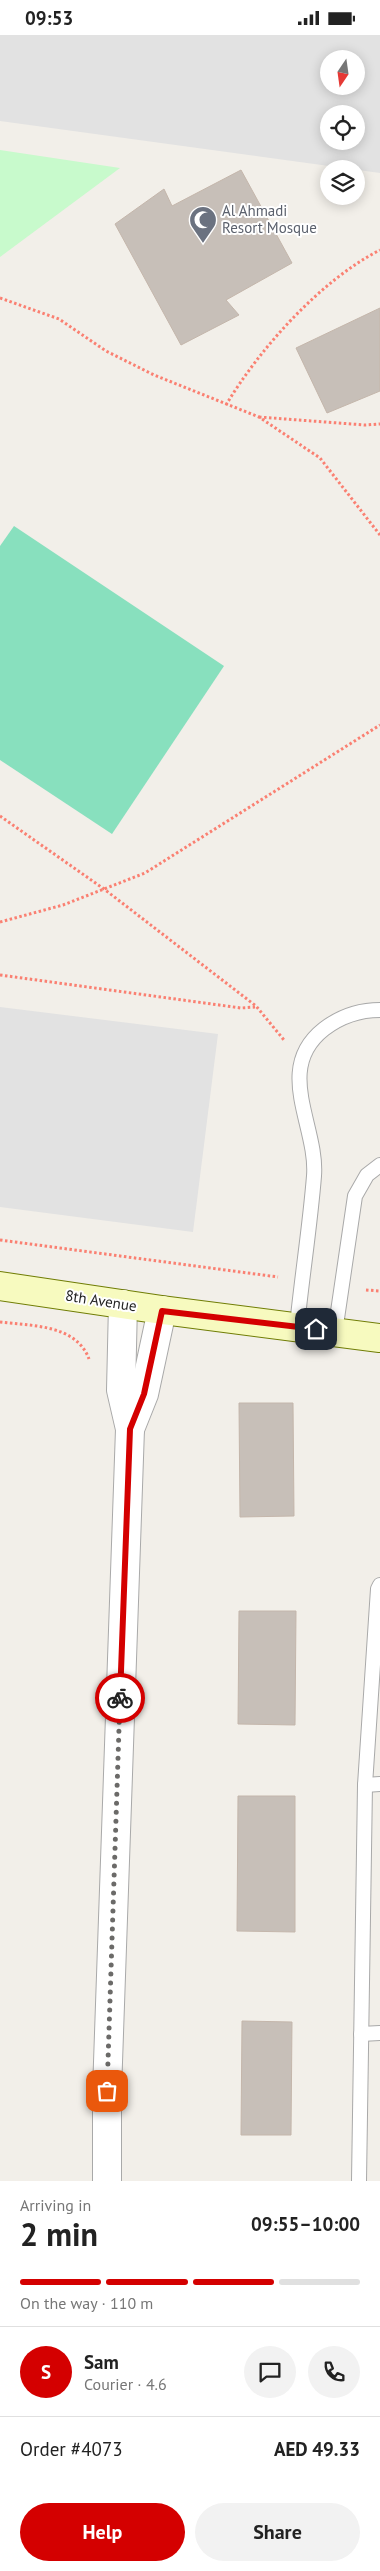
<!DOCTYPE html>
<html lang="en">
<head>
<meta charset="utf-8">
<style>
  body { margin:0; font-family:"PT Sans",sans-serif; background:#f2f2f2; color:#222; height:100vh; display:flex; flex-direction:column; font-size:19px; white-space:nowrap }
  * { box-sizing:border-box; margin:0 }
  p { font-size:16px; color:#767676 }
  .icon { flex:none; width:28px; height:28px; fill:none; stroke:currentColor; stroke-width:2; stroke-linecap:round; stroke-linejoin:round }
  .map { position:relative; height:2146px; overflow:hidden }
  .details { display:flex; flex-direction:column; background:#fff; flex:1 }
  .details>* { flex:none }
  .needle { width:32px; rotate:193deg }
  .buttons { position:absolute; left:320px; top:15px; display:grid; gap:10px }
  .buttons a { display:grid; place-items:center; width:45px; height:45px; border-radius:50%; background:#fff; box-shadow:0 2px 12px #0003; font-size:25px }
  .pin { position:absolute; display:grid; place-items:center; width:42px; height:42px; color:#fff; margin:-21px; border-radius:10px; box-shadow:0 2px 8px #0006 }
  .courier { position:absolute; display:grid; place-items:center; width:50px; height:50px; margin:-25px; border:4px solid #d40000; border-radius:50%; background:#fff; color:#222; box-shadow:0 1px 6px #0007 }
  .head em { font-style:normal; font-weight:700 }
  .head div { display:flex; flex-direction:column-reverse }
  .head { display:flex; align-items:center; justify-content:space-between; height:85px; padding:0 20px }
  h1 { font-size:32px; font-weight:700; line-height:38px }
  .bar { display:grid; grid-template-columns:repeat(4,1fr); gap:8px 5px; align-content:center; height:60px; padding:0 20px }
  .bar i { height:6px; border-radius:4px; background:#e0e0e0 }
  .bar .on { background:#d40000 }
  .bar p { grid-column:span 4 }
  .line { display:flex; align-items:center; gap:12px; padding:0 20px; border-top:1px solid #e0e0e0 }
  .line div { flex:1 }
  .round { display:grid; place-items:center; flex:none; width:52px; height:52px; border-radius:26px; background:#f2f2f2 }
  .action { display:flex; gap:10px; margin-top:auto; padding:10px 20px }
  .action a { flex:1; height:58px; border-radius:30px; background:#d40000; color:#fff; font-size:20px; font-weight:700; line-height:58px; text-align:center }
  .action a+a { background:#f2f2f2; color:#222 }
  .status { display:flex; justify-content:space-between; align-items:center; height:35px; padding:0 25px; background:#fff; direction:ltr }
  .status svg { height:14px; fill:currentColor }
  .map>svg:first-child { display:block }
  .park { fill:#c8facc }
  .pitch { fill:#88e0be }
  .parking { fill:#e2e2e2; fill-rule:evenodd }
  .building { fill:#c7bfb8; stroke:#c4b6ab }
  .lines { fill:none; stroke-linecap:round; stroke-linejoin:round }
  .lane-casing { stroke:#a9a9a9; stroke-width:16 }
  .street-casing { stroke:#a9a9a9; stroke-width:30 }
  .secondary-casing { stroke:#707d05; stroke-width:30 }
  .path { stroke:#fa8072; stroke-width:3; stroke-dasharray:2.5 2.5; stroke-linecap:butt }
  .lane { stroke:#fff; stroke-width:14 }
  .street { stroke:#fff; stroke-width:28 }
  .secondary { stroke:#f7fabf; stroke-width:28 }
  .done { stroke:#6b6a68; stroke-width:5; stroke-dasharray:0 9 }
  .route { stroke:#d40000; stroke-width:6 }
  .labels { text-anchor:middle; stroke-width:4; stroke-linejoin:round; paint-order:stroke }
  .worship-label { font-size:15px; fill:#5b616d; stroke:#fff; text-anchor:start }
  .street-label { font-size:15px; fill:#222; stroke:#fff }
</style>
</head>
<body>
<div class="status"><b>09:53</b><svg viewBox="0 0 49 12"><path d="M0 12V9h3v3zM5 12V6h3v6zM10 12V3h3v9zM15 12V0h3v12zM26 1h20v11H26zM47 4h2v5h-2z"/></svg></div>
<div class="map">
<svg width="380" height="2146" viewBox="0 0 380 2146">
  <rect width="100%" height="100%" fill="#f2efe9"/>
  <polygon class="park" points="0,115 120,133 0,222"/>
  <polygon class="pitch" points="14,491 224,631 112,799 0,725 0,511"/>
  <g class="parking">
    <path d="M0,0H380V138L0,86ZM329,24H356V51H329ZM329,79H356V106H329Z"/>
    <polygon points="0,972 218,999 193,1197 0,1172"/>
  </g>
  <g class="building">
    <polygon points="241,135 292,228 226,265 239,280 181,310 115,189 164,154 172,171"/>
    <polygon points="380,273 380,356 327,378 296,313"/>
    <polygon points="239,1368 293,1368 294,1481 240,1482"/>
    <polygon points="239,1576 296,1576 295,1690 238,1689"/>
    <polygon points="238,1761 295,1761 295,1897 237,1896"/>
    <polygon points="242,1986 292,1987 291,2100 241,2100"/>
  </g>
  <g class="lines">
    <defs>
      <g id="lane">
        <path d="M297,1291C302,1241 310,1191 314,1141C318,1091 273,1034 324,994C341,981 358,975 380,975"/>
        <polyline points="335,1297 355,1161 367,1140 380,1130"/>
        <polyline points="365,1750 380,1749"/>
        <polyline points="361,1999 380,1998"/>
        <polyline points="359,2146 365,1750 378,1554 380,1550"/>
      </g>
      <g id="street">
        <polyline points="130,1394 144,1359 162,1275"/>
        <polyline points="107,2146 107,2056 130,1394 121,1355 123,1269"/>
      </g>
      <polyline id="secondary" points="0,1251 162,1275 380,1303"/>
    </defs>
    <use href="#lane" class="lane-casing"/>
    <use href="#street" class="street-casing"/>
    <use href="#secondary" class="secondary-casing"/>
    <g class="path">
      <polyline points="0,263 59,284 106,316 154,340 259,382 320,423 380,500"/>
      <path d="M226,370C260,313 321,245 380,215"/>
      <polyline points="259,382 365,390 380,389"/>
      <polyline points="0,781 104,854 256,971 284,1005"/>
      <polyline points="0,887 63,870 145,838 380,690"/>
      <polyline points="0,940 241,973 255,972"/>
      <polyline points="0,1205 278,1242"/>
      <polyline points="366,1255 380,1256"/>
      <path d="M0,1287C31,1291 76,1289 89,1324"/>
    </g>
    <use href="#lane" class="lane"/>
    <use href="#street" class="street"/>
    <use href="#secondary" class="secondary"/>
  </g>
  <g class="lines">
    <polyline class="done" points="107,2056 120,1663"/>
    <polyline class="route" points="120,1663 130,1394 144,1359 162,1276 316,1294"/>
  </g>
  <defs>
    <symbol id="mosque-pin" viewBox="-11 -11 22 30"><path d="M0 17L-7.5 6A9.5 9.5 0 1 1 7.5 6Z" fill="#6b7280" stroke="#fff"/><path d="M3.5-4.9A6 6 0 1 0 3.5 4.9A5 5 0 1 1 3.5-4.9Z" fill="#fff"/></symbol>
  </defs>
  <g fill-rule="evenodd">
    <use href="#mosque-pin" x="187" y="169" width="32" height="43"/>
  </g>
  <g class="labels">
    <g class="worship-label">
      <text x="222" y="181">Al Ahmadi<tspan x="222" dy="17">Resort Mosque</tspan></text>
    </g>
    <g class="street-label">
      <text transform="translate(101 1266) rotate(9)" y="5">8th Avenue</text>
    </g>
  </g>
</svg>
<div class="buttons">
<a><svg class="needle" viewBox="-14 -14 28 28"><path d="M0-13l5 13h-10z" fill="#e53935"/><path d="M0 13l5-13h-10z" fill="#767676"/></svg></a>
<a><svg class="icon" aria-label="locate" viewBox="0 0 24 24"><circle cx="12" cy="12" r="6"/><path d="M12 2v4M12 18v4M2 12h4M18 12h4"/></svg></a>
<a><svg class="icon" aria-label="layers" viewBox="0 0 24 24"><path d="M12 4l9 5-9 5-9-5zM3 14l9 5 9-5"/></svg></a>
</div>
<div class="pin" style="left:107px;top:2056px;background:#ea580c"><svg class="icon" aria-label="bag" viewBox="0 0 24 24"><path d="M5 8h14l-1 12H6zM9 8a3 3 0 0 1 6 0"/></svg></div>
<div class="pin" style="left:316px;top:1294px;background:#1f2937"><svg class="icon" aria-label="home" viewBox="0 0 24 24"><path d="M3 11l9-7 9 7M6 9v11h12V9"/></svg></div>
<div class="courier" style="left:120px;top:1663px"><svg class="icon" aria-label="bike" viewBox="0 0 24 24"><circle cx="6" cy="16" r="4"/><circle cx="18" cy="16" r="4"/><path d="M6 16l4-8h5l3 8M10 8l3 8H6M13 5h3"/></svg></div>
</div>
<section class="details">
<div class="head"><div><h1>2 min</h1><p>Arriving in</p></div><em>09:55–10:00</em></div>
<div class="bar"><i class="on"></i><i class="on"></i><i class="on"></i><i></i><p>On the way · 110 m</p></div>
<div class="line" style="height:90px"><b class="round" style="background:#d40000;color:#fff">S</b><div><b>Sam</b><p>Courier · 4.6</p></div><a class="round"><svg class="icon" aria-label="chat" viewBox="0 0 24 24"><path d="M4 5h16v11H9l-5 4z"/></svg></a><a class="round"><svg class="icon" aria-label="phone" viewBox="0 0 24 24"><path d="M5 4h4l2 5-3 2q2 4 5 5l2-3 5 2v4C11 20 4 13 5 4z"/></svg></a></div>
<div class="line" style="height:65px"><div>Order #4073</div><b>AED 49.33</b></div>
<div class="action"><a>Help</a><a>Share</a></div>
</section>
</body>
</html>
